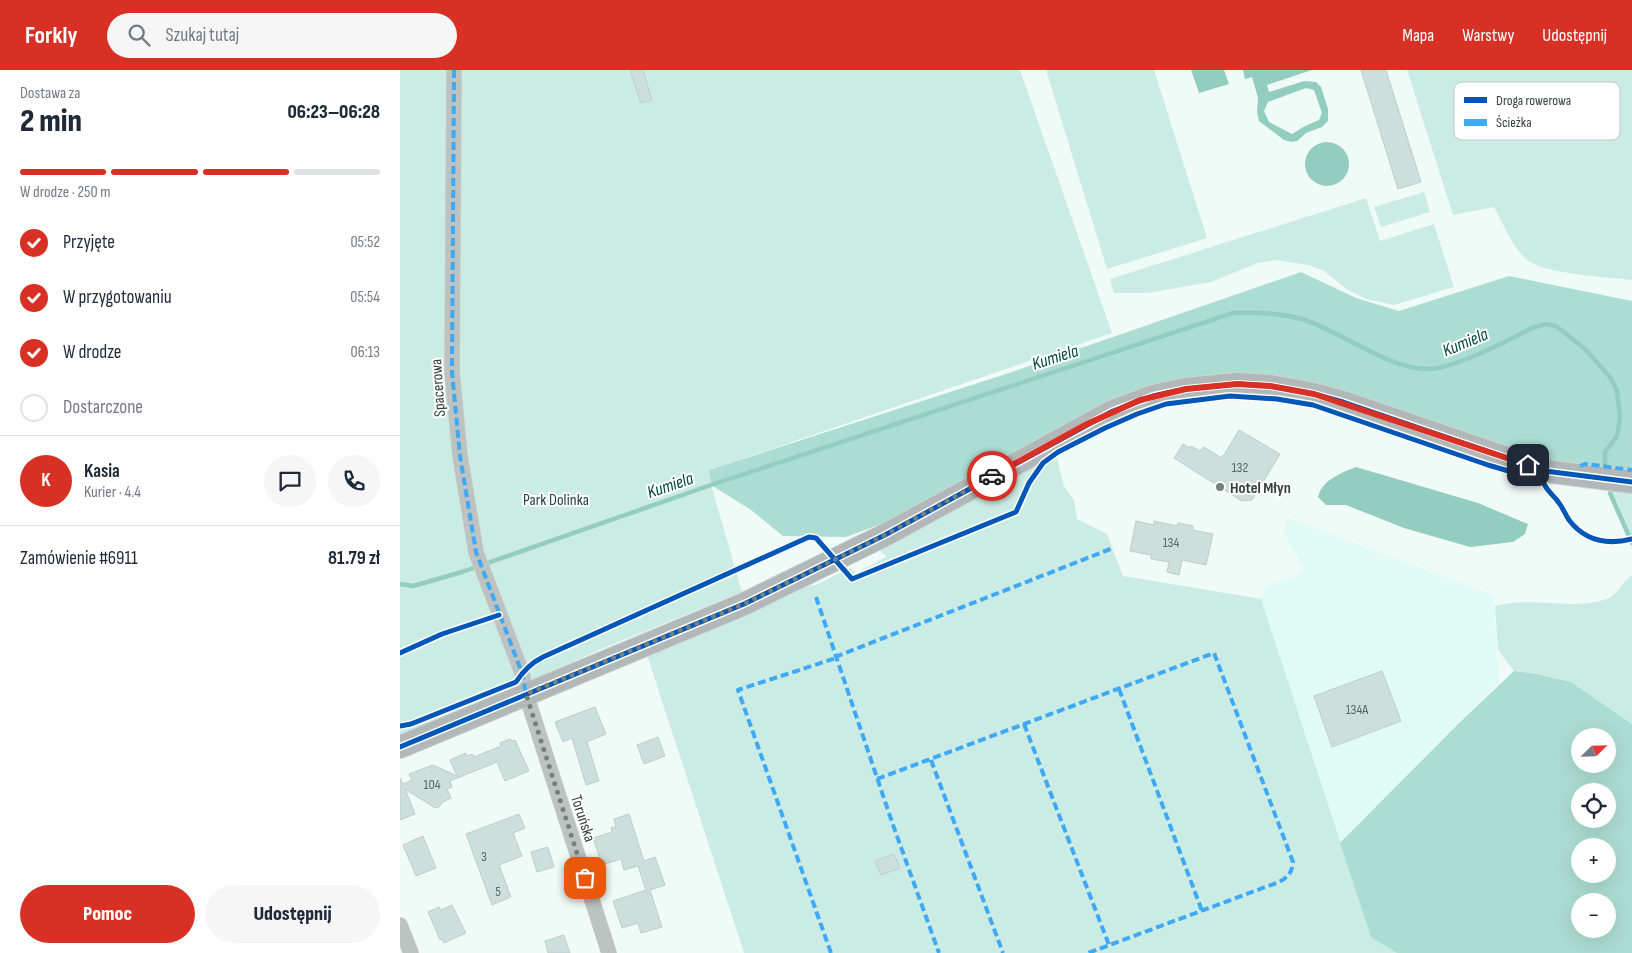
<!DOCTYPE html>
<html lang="pl">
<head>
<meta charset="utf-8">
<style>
  body { margin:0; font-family:"Sofia Sans Condensed",sans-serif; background:#f6f6f7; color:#1f2937; height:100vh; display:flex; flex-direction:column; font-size:19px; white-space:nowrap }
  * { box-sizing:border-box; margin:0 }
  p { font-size:16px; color:#747a83 }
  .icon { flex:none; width:28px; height:28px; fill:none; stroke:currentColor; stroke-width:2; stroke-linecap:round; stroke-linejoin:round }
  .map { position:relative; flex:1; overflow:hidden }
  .details { display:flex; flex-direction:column; background:#fff; width:400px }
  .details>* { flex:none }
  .needle { width:32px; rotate:67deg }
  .buttons { position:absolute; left:1171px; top:658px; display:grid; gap:10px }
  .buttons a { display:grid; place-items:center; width:45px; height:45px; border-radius:50%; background:#fff; box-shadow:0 5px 20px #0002; font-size:25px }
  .pin { position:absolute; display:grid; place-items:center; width:42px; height:42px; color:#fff; margin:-21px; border-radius:10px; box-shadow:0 2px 8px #0006 }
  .courier { position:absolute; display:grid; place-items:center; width:50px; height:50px; margin:-25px; border:4px solid #d93025; border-radius:50%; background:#fff; color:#222; box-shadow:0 1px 6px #0007 }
  .head em { font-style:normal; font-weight:800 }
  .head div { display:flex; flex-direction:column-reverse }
  .head { display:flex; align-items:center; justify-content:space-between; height:85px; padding:0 20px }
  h1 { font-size:32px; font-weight:800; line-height:38px }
  .bar { display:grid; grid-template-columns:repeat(4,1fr); gap:8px 5px; align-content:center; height:60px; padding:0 20px }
  .bar i { height:6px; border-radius:4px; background:#e0e1e3 }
  .bar .selected { background:#d93025 }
  .bar p { grid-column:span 4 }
  .line { display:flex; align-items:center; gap:12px; padding:0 20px; border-top:1px solid #e0e1e3 }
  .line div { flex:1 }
  .round { display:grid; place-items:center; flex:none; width:52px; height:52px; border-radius:26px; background:#f6f6f7 }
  ol { padding:0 20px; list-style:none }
  li { display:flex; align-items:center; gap:15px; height:55px }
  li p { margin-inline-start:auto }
  li .icon { padding:5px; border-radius:50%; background:#d93025; color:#fff; stroke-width:4 }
  li:last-child { color:#747a83 }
  li i { width:28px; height:28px; border:2px solid #e0e1e3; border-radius:50% }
  .primary-button { display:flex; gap:10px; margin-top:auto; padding:10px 20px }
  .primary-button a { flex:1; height:58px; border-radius:30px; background:#d93025; color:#fff; font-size:20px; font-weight:800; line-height:58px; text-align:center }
  .primary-button a+a { background:#f6f6f7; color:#1f2937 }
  header { display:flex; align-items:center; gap:30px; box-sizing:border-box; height:70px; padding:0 25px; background:#d93025; color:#fff }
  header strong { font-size:24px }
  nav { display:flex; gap:28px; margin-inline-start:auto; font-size:18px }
  .search { width:350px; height:45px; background:#f6f6f7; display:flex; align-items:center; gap:12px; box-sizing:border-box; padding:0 18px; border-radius:28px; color:#747a83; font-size:19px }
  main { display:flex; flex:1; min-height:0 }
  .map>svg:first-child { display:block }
  .built { fill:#e0fbf4 }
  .green { fill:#cbece4 }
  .forest { fill:#acddd2; fill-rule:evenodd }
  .water { fill:#92cdc0; fill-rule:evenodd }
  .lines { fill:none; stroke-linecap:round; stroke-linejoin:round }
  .stream { stroke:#92cdc0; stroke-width:4.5 }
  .building { fill:#cce0db; stroke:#c1ccc9 }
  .street-casing { stroke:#cbd5d2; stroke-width:16 }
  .secondary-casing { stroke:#cbd5d2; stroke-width:24 }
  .street { stroke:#bdc3c1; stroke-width:15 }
  .secondary { stroke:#b2b8b7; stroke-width:22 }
  .quiet { stroke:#3fa9f5; stroke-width:4; stroke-dasharray:8 4; stroke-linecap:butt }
  .cycleway-casing { stroke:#fff; stroke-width:8 }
  .cycleway { stroke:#0057b8; stroke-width:5 }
  .done { stroke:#76817e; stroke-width:5; stroke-dasharray:0 9 }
  .route { stroke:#d93025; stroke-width:6 }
  .poi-dot { fill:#76817e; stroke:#fff; stroke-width:2 }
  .labels { text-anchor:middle; stroke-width:4; stroke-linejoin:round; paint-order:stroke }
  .number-label { font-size:14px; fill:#5a6864 }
  .street-label { font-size:16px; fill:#34403d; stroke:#fff }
  .poi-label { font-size:16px; font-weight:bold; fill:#34403d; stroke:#fff; text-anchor:start }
  .park-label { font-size:16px; fill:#1f443c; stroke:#fff }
  .water-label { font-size:18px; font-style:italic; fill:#00493e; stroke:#fff }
  .key { fill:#fff; stroke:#c2c6c5; stroke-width:1 }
  .key-label { font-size:14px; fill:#34403d }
</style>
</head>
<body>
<header>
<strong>Forkly</strong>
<div class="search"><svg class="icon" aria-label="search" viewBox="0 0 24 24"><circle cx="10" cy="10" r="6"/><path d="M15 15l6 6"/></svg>Szukaj tutaj</div>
<nav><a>Mapa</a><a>Warstwy</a><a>Udostępnij</a></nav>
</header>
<main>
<section class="details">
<div class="head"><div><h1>2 min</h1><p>Dostawa za</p></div><em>06:23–06:28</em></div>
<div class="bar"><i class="selected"></i><i class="selected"></i><i class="selected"></i><i></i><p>W drodze · 250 m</p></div>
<ol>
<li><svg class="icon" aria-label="check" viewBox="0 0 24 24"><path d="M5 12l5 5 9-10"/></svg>Przyjęte<p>05:52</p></li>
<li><svg class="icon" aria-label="check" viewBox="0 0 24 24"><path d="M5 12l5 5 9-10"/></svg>W przygotowaniu<p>05:54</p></li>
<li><svg class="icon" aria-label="check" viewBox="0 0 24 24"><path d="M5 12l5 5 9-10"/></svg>W drodze<p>06:13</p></li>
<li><i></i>Dostarczone</li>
</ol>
<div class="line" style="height:90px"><b class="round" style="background:#d93025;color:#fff">K</b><div><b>Kasia</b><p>Kurier · 4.4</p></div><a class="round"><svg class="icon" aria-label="chat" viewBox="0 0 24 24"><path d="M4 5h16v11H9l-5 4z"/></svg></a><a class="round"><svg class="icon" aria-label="phone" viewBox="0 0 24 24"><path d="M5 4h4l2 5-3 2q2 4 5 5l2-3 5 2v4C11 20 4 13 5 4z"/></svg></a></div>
<div class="line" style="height:65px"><div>Zamówienie #6911</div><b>81.79 zł</b></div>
<div class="primary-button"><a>Pomoc</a><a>Udostępnij</a></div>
</section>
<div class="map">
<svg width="1232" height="883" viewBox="0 0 1232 883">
  <rect width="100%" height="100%" fill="#f0fbf8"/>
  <polygon class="built" points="888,448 1093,525 1099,612 940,773 861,529 866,516 896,506 905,500 883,462"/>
  <g class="green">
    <polygon points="0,0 620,0 712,263 310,400 311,415 342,522 201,579 0,669"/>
    <polygon points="646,0 754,0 807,168 707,199"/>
    <path d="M1007,0H1232V210C1210,208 1146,203 1130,192C1113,180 1104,155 1094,137L1053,145Z"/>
    <polygon points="1024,122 1030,142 981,157 974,137"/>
    <polygon points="966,128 980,171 1034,154 1054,217 994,235 966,229 948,220 924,201 908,195 876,190 858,193 811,212 748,223 714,223 710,209"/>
    <polygon points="655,381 664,416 674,430 677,449 707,464 723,506 861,529 971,866 997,883 344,883 247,585 402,517 416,515 450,498 456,503 486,487 478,478"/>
    <polygon points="1209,418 1232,420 1232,473 1225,461"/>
    <path d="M1232,505V654L1171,612L1137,604L1114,601L1098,580L1095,536C1132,526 1170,541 1207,529C1216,526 1223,511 1232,505Z"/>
  </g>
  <g class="forest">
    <polygon points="901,202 956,228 999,241 1109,206 1232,231 1232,404 1183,399 805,307 500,447 446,467 383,466 351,440 311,415 309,400 612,302"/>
    <path d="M1114,601L1137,604L1171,612L1232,654V883H997L971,867L940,773L1058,654ZM1180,666H1208V694H1180ZM1180,721H1208V749H1180ZM1180,776H1208V804H1180ZM1180,831H1208V859H1180Z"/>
  </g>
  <g class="water">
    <polygon points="791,0 824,0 829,14 799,23"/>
    <path d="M843,0H912L867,15L869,22L904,11L916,12L921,17L928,39V51L922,57L906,63L897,71L892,72L884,70L859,51L857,42L858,28L852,7L845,9ZM906,18L914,20L922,43L919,50L905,56L892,64L869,52L864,41L868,32Z"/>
    <circle cx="927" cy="94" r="22"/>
    <path d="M956,397L1078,433L1128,454L1125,464L1113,472L1070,477L1004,458L946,435H926L918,427C922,410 941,403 956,397Z"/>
  </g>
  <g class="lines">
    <g class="stream">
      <polyline points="1210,423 1232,473"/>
      <path d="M0,514L13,516L62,502L311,415L833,243C857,242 882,243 905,250C941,262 993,301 1029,299C1052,299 1110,270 1132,258L1145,254L1156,256L1185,279L1210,307L1217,321L1220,347L1217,366L1205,382V395"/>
    </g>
  </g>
  <g class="building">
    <polygon points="230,0 243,0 252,30 241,33"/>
    <polygon points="961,0 986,0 1021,112 998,119"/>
    <polygon points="839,360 880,384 852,430 842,431 774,388 783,374 790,378 791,376 800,381 804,377 822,388"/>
    <polygon points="736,451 754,455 754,451 777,456 778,453 793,456 793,460 813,464 806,495 782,490 779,505 767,502 769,492 751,489 751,485 730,481"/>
    <polygon points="982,601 1001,651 932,677 914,626"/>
    <polygon points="195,637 206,664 187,672 199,711 186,715 172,668 163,672 155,652"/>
    <polygon points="258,667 265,686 244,694 237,675"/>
    <polygon points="110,669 112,671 115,670 129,701 105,711 97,692 50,711 52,717 47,719 51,728 43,732 39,737 35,738 5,719 15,744 0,750 0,708 3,714 12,710 9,704 33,695 57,706 50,690 66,683 67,686 72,684 74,687 101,676 100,673"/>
    <polygon points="119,744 125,758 113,763 122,786 99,795 111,827 92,835 66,764"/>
    <polygon points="229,744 244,791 255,787 265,815 250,820 262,857 241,863 238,853 222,858 213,831 246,820 238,796 224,800 221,789 202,795 193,768 212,762 211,758 216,757 214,749"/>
    <polygon points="23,766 36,798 16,806 3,775"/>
    <polygon points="148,777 154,797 137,802 131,782"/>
    <polygon points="494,784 500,798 481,805 475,791"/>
    <polygon points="52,835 66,863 44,873 42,869 40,870 28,842 39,837 41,840"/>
    <polygon points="164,865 170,883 148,883 145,871"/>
  </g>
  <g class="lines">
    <defs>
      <g id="street">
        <polyline points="54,0 52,302 60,386 76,482 122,603 126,624 209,883"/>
        <polyline points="0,855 11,883"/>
      </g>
      <polyline id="secondary" points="0,677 344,534 485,465 713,341 753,326 786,319 837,314 870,316 914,324 943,332 1145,401 1232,412"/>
    </defs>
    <use href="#street" class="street-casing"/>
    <use href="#secondary" class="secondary-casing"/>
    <use href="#street" class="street"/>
    <use href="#secondary" class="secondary"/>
    <g class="quiet">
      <polyline points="54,0 52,302 60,386 76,482 122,603 126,624"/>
      <polyline points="1180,396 1185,394 1232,400"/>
      <polyline points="416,527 493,755 539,883"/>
      <polyline points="435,587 713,478"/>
      <polyline points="719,619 802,841"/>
      <polyline points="624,654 709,875"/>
      <polyline points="531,690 603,883"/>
      <path d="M477,709L814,583L893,792C892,803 888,807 879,812L688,883"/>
      <polyline points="431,883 338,620 436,588"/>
    </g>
    <defs>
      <g id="cycleway">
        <polyline points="0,583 42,564 99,545"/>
        <path d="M0,656L11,654L116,612C123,601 131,593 143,587L409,467L416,468L452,509L616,442L629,413L643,393L658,382L705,358L737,344L766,334L830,326L877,329L913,335L1088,395L1143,411C1146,421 1153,424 1159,433C1163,438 1165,444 1169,450C1185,471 1208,475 1232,469"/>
        <polyline points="0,677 344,534 485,465 713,341 753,326 786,319 837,314 870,316 914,324 943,332 1145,401 1232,412"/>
      </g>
    </defs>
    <use href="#cycleway" class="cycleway-casing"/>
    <use href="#cycleway" class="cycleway"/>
  </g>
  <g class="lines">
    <polyline class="done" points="185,808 126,624 344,534 485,465 592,406"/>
    <polyline class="route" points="592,406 687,354 740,330 786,319 837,314 870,316 914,324 1128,395"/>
  </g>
  <circle class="poi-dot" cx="820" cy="417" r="5"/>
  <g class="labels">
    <g class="number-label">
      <text x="840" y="402">132</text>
      <text x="771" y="477">134</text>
      <text x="957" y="644">134A</text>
      <text x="32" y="719">104</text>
      <text x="84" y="791">3</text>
      <text x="98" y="826">5</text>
    </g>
    <g class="street-label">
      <text transform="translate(37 318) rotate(-94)" y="6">Spacerowa</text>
      <text transform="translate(184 748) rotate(72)" y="6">Toruńska</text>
    </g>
    <g class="poi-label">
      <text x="830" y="423">Hotel Młyn</text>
    </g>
    <g class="park-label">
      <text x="156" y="435">Park Dolinka</text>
    </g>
    <g class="water-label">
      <text transform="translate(1065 272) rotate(-23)" y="6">Kumiela</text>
      <text transform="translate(655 287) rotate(-18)" y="6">Kumiela</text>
      <text transform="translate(270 415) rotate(-19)" y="6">Kumiela</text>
    </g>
  </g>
  <rect x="1054" y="12" width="166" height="58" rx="8" class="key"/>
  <rect x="1064" y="27" width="23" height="6" fill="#0057b8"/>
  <rect x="1064" y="49" width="23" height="7" fill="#3fa9f5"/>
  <g class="key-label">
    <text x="1096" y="35">Droga rowerowa</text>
    <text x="1096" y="57">Ścieżka</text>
  </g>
</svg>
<div class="buttons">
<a><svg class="needle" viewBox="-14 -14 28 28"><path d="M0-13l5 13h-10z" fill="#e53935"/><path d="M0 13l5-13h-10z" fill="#747a83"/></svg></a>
<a><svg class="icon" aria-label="locate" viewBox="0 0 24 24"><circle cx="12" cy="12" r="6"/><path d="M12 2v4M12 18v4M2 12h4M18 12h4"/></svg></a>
<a>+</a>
<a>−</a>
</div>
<div class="pin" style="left:185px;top:808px;background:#ea580c"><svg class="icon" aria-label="bag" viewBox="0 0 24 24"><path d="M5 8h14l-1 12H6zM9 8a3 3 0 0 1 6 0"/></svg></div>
<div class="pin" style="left:1128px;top:395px;background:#1f2937"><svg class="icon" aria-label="home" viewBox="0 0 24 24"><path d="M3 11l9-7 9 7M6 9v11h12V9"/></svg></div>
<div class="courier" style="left:592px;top:406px"><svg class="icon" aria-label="car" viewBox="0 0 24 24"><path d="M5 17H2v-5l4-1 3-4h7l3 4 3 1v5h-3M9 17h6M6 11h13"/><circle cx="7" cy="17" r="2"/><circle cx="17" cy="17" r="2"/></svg></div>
</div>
</main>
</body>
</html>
